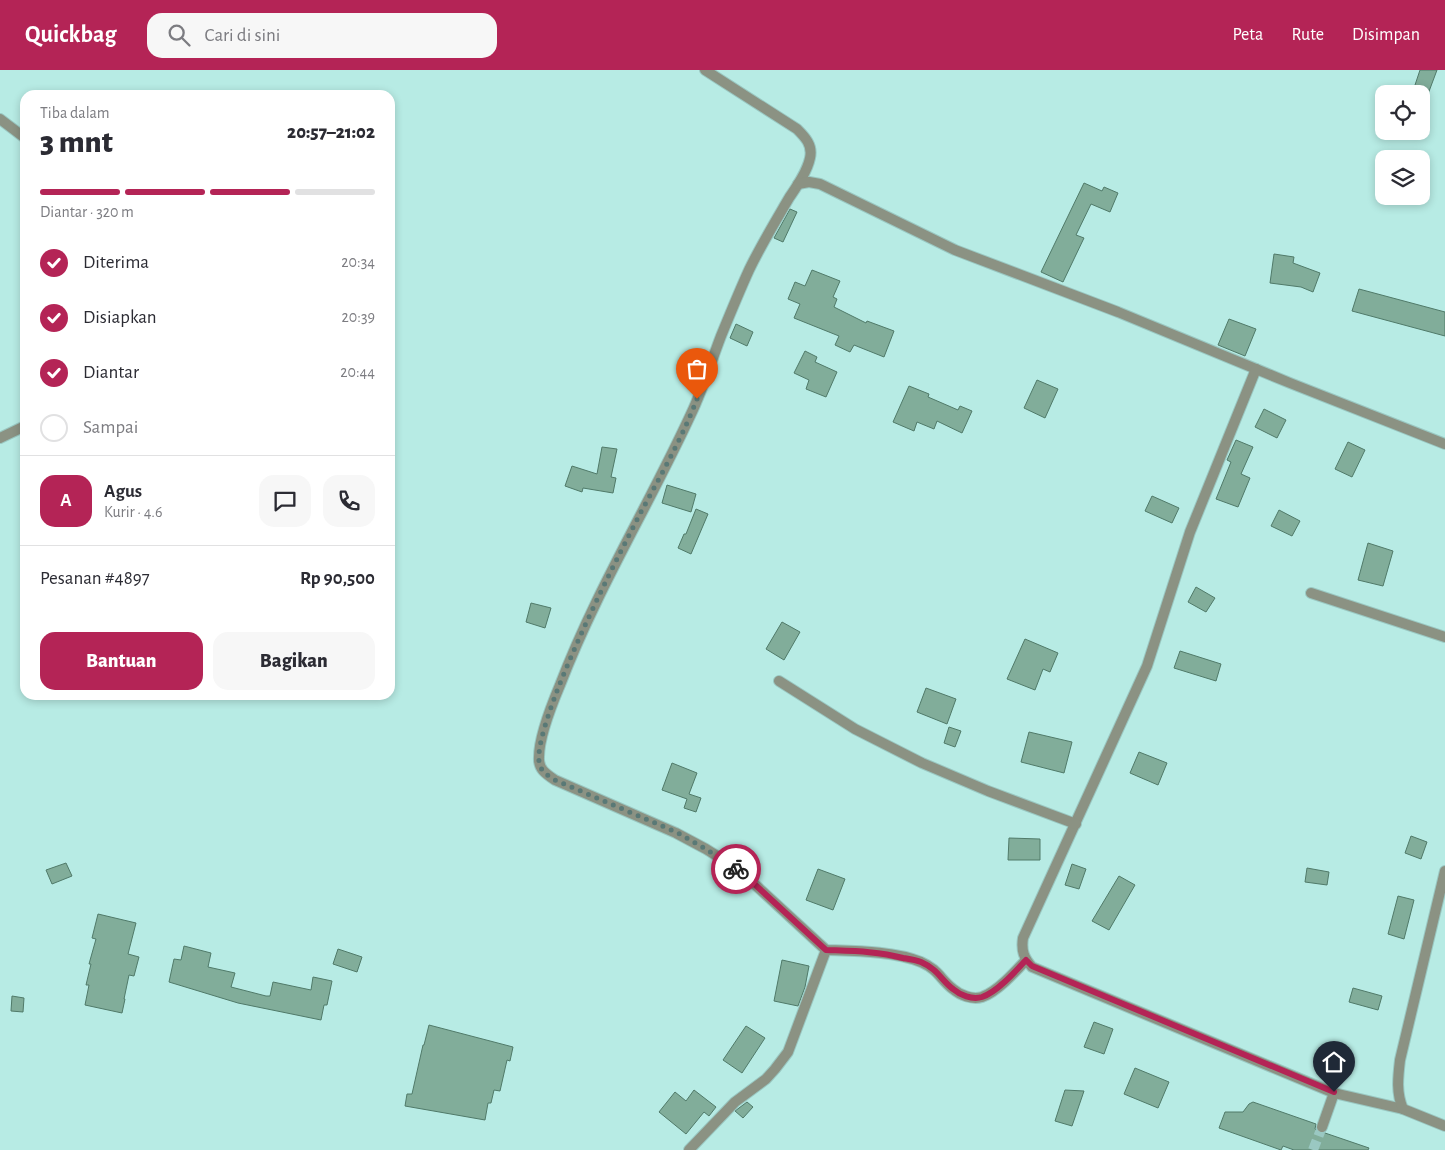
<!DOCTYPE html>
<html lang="id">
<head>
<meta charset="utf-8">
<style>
  body { margin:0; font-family:"Alegreya Sans",sans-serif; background:#f7f7f7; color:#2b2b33; height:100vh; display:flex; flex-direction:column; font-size:19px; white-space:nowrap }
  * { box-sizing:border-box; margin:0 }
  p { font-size:16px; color:#7c7c81 }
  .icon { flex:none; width:28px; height:28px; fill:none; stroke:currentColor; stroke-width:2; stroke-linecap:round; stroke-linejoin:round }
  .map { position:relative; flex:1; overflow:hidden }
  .panel { position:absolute; left:20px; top:20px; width:375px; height:610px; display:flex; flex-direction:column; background:#fff; border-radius:15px; box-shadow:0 2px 8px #0003 }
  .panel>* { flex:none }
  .controls { position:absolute; left:1375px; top:15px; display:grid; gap:10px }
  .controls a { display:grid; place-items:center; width:55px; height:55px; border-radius:10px; background:#fff; box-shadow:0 2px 8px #0003; font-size:25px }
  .pin { position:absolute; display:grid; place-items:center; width:42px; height:42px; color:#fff; margin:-51px -21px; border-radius:50% 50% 50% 0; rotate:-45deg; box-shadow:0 0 5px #0007 }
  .pin .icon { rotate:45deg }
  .courier { position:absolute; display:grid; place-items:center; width:50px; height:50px; margin:-25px; border:4px solid #b42456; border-radius:50%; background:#fff; color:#222; box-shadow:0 1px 6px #0007 }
  .overview em { font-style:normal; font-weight:800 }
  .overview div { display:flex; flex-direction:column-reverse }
  .overview { display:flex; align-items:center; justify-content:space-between; height:85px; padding:0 20px }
  h1 { font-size:32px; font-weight:800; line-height:38px }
  .bar { display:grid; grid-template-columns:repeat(4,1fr); gap:8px 5px; align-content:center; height:60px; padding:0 20px }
  .bar i { height:6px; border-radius:4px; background:#e1e1e2 }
  .bar .current { background:#b42456 }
  .bar p { grid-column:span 4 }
  .line { display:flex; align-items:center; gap:12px; padding:0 20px; border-top:1px solid #e1e1e2 }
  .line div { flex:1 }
  .round { display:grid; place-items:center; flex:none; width:52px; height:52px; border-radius:15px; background:#f7f7f7 }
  ol { padding:0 20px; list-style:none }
  li { display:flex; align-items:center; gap:15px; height:55px }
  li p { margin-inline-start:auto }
  li .icon { padding:5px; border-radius:50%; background:#b42456; color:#fff; stroke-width:4 }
  li:last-child { color:#7c7c81 }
  li i { width:28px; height:28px; border:2px solid #e1e1e2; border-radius:50% }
  .cta { display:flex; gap:10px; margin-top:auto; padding:10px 20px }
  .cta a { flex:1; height:58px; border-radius:15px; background:#b42456; color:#fff; font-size:20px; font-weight:800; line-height:58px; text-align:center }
  .cta a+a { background:#f7f7f7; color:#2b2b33 }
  header { display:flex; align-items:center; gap:30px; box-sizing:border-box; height:70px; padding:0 25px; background:#b42456; color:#fff }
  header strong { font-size:24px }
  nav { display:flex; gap:28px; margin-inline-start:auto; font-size:18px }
  .search { width:350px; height:45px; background:#f7f7f7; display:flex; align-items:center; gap:12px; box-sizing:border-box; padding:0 18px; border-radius:15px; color:#7c7c81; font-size:19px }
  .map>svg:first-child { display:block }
  .building { fill:#81ad9a; stroke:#507a69 }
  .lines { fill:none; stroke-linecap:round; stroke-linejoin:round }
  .street-tunnel { stroke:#9ac8c2; stroke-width:10; stroke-dasharray:10 5; stroke-linecap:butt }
  .street-casing { stroke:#9ac8c2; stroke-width:12 }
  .street { stroke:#8b9283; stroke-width:10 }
  .done { stroke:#597976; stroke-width:5; stroke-dasharray:0 9 }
  .route { stroke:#b42456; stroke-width:6 }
</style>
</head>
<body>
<header>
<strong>Quickbag</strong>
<div class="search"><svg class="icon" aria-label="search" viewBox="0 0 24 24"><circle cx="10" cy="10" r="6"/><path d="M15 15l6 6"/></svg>Cari di sini</div>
<nav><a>Peta</a><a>Rute</a><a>Disimpan</a></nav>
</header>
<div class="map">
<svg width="1445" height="1080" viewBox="0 0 1445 1080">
  <rect width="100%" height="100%" fill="#b7ebe4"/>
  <g class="building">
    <polygon points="1420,0 1437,0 1428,24 1412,24"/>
    <polygon points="1084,113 1102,121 1104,117 1118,123 1110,142 1091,134 1076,165 1084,168 1063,212 1041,202"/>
    <polygon points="790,139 797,142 783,172 774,168"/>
    <polygon points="1274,184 1294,187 1293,193 1320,203 1313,222 1301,217 1270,213"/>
    <polygon points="812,200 840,211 833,227 837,229 834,237 866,253 867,251 894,261 884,287 854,275 850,282 835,275 839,266 794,248 800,234 788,229 795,212 805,216"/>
    <polygon points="1359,219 1445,242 1445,266 1352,241"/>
    <polygon points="1229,249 1256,259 1245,286 1218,275"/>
    <polygon points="736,254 753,262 747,276 730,268"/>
    <polygon points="805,281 817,287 815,292 837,302 826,327 806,319 809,310 794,303"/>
    <polygon points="1037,310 1058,319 1045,348 1024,338"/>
    <polygon points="909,316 929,324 928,327 958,340 960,336 972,341 962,363 937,351 934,359 917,352 914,361 893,352"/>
    <polygon points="1264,339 1286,350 1277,368 1255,357"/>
    <polygon points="1236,370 1253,377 1241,404 1250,408 1238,437 1216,429 1231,392 1227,390"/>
    <polygon points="1348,372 1365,380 1352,407 1335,399"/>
    <polygon points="602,377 617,379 611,407 616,408 613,423 583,418 582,422 565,416 572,396 597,404"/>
    <polygon points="667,415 696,424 691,442 662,433"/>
    <polygon points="1152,426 1179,438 1172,453 1145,441"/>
    <polygon points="696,439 708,444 691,484 678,478 684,464 686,464"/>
    <polygon points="1279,440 1300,451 1292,466 1271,456"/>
    <polygon points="1368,473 1393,481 1383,516 1358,510"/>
    <polygon points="1196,517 1215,528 1206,542 1188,532"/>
    <polygon points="531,533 551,538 545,558 526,552"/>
    <polygon points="782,552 800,562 784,590 766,579"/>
    <polygon points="1025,569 1058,583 1050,602 1043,599 1035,620 1007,609"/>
    <polygon points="1180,581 1221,594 1216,611 1174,598"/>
    <polygon points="926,618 956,629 947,654 917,642"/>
    <polygon points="949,657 961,661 955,677 944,673"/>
    <polygon points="1029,662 1072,672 1064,703 1021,692"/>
    <polygon points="1139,682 1167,693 1158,715 1130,703"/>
    <polygon points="672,693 697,703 689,724 701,728 696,742 684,738 687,729 662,720"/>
    <polygon points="1411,766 1427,772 1421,789 1405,783"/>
    <polygon points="1009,768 1040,769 1040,790 1008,790"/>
    <polygon points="66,793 72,806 52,814 46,800"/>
    <polygon points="1072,794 1086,799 1079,819 1065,815"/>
    <polygon points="1307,798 1329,802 1327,815 1305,812"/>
    <polygon points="818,799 845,809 833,840 806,830"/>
    <polygon points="1119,806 1135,815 1109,860 1092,851"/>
    <polygon points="1398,826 1414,830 1404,869 1388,864"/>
    <polygon points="98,844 136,853 128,884 139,887 134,906 129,905 124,929 125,929 122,943 85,935 89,915 86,915 91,894 89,894 96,869 92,868"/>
    <polygon points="184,876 211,883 208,897 235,903 231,917 266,926 270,926 273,912 311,920 313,907 332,911 327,935 324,935 321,950 238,933 169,912 174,889 181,890"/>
    <polygon points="338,879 362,887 357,902 333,894"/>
    <polygon points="782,890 809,896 805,917 798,936 774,931"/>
    <polygon points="1353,918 1382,926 1378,940 1349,932"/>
    <polygon points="12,926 24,928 23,942 11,941"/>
    <polygon points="1094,952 1113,959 1104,984 1084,977"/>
    <polygon points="429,955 513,977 510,991 507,990 500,1021 494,1020 491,1033 488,1033 485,1050 405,1036 407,1024 412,1024 423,975 424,975"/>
    <polygon points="746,956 765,968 742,1003 723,990"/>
    <polygon points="1135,998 1169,1012 1158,1038 1124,1024"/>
    <polygon points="694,1020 716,1037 709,1046 704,1042 686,1064 659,1042 675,1022 686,1031"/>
    <polygon points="1065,1020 1084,1021 1072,1056 1055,1051"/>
    <polygon points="747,1032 753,1037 743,1048 735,1041"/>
    <polygon points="1253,1032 1316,1054 1315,1059 1319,1063 1325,1063 1369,1078 1368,1080 1294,1080 1283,1076 1281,1080 1219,1058 1225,1042 1243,1042 1249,1034"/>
  </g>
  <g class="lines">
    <polyline class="street-tunnel" points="1313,1080 1322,1057"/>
    <defs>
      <g id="street">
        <path d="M705,0L797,59C805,67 813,75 810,88C807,102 797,116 789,128C775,152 761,175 749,200C739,222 730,244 721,266C711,292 703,319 691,344C649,435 596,521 560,615C552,634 539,667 539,687C538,699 546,704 555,710L676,763L706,779L725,791L750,810L826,880C855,881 894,881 921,892C939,900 940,909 953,919C960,925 972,930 982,927C997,922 1015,902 1026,890"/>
        <polyline points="0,49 25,68"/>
        <polyline points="798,114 809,112 820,114 955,180 1118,242 1290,313 1445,374"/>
        <path d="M1256,299L1190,462L1147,596L1023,868C1021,881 1024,888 1032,897L1334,1023L1403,1039"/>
        <polyline points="0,368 25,356"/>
        <polyline points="1311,523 1445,567"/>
        <polyline points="779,611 855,659 922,693 988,721 1076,754"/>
        <path d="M1445,801L1400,990C1398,1007 1396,1023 1403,1039L1445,1056"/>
        <polyline points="1322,1057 1334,1023"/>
        <polyline points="689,1080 735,1032 766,1009 775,999 788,982 826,880"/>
      </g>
    </defs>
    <use href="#street" class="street-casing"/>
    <use href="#street" class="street"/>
  </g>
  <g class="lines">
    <path class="done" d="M697,329C682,368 661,405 641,442C611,500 581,560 557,621C551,637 537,675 539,691C540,701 547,705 555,710L676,762L706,779L736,799"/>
    <path class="route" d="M736,799L750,810L826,880C852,881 877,881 903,888C909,889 916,890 921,892C939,900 940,909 953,919C960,925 972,930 982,927C997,922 1015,902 1026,890L1032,896L1334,1022"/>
  </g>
</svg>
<div class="controls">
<a><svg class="icon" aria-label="locate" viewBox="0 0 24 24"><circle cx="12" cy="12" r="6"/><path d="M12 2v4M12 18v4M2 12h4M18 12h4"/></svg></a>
<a><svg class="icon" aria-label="layers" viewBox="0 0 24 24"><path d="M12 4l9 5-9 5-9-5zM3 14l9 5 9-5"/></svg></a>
</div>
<div class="pin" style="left:697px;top:329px;background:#ea580c"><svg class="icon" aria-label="bag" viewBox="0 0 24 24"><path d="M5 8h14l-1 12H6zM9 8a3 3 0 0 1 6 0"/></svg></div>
<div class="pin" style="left:1334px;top:1022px;background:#1f2937"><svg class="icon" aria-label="home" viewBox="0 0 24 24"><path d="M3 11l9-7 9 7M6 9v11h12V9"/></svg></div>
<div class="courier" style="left:736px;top:799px"><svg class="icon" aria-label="bike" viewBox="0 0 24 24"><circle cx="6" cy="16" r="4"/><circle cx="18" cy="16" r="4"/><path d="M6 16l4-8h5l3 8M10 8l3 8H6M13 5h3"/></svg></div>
<section class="panel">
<div class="overview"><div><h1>3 mnt</h1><p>Tiba dalam</p></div><em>20:57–21:02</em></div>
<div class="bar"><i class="current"></i><i class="current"></i><i class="current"></i><i></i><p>Diantar · 320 m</p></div>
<ol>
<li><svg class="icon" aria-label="check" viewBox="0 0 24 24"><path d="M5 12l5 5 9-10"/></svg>Diterima<p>20:34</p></li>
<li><svg class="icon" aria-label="check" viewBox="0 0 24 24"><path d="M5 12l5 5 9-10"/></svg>Disiapkan<p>20:39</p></li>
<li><svg class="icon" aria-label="check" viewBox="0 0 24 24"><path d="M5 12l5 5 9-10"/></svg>Diantar<p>20:44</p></li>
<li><i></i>Sampai</li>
</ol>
<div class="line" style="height:90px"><b class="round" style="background:#b42456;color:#fff">A</b><div><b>Agus</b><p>Kurir · 4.6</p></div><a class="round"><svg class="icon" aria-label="chat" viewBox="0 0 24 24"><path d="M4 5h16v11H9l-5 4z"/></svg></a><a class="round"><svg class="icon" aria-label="phone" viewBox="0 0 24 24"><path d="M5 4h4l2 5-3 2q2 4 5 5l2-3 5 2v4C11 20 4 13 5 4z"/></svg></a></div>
<div class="line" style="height:65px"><div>Pesanan #4897</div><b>Rp 90,500</b></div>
<div class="cta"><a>Bantuan</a><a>Bagikan</a></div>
</section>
</div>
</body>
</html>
